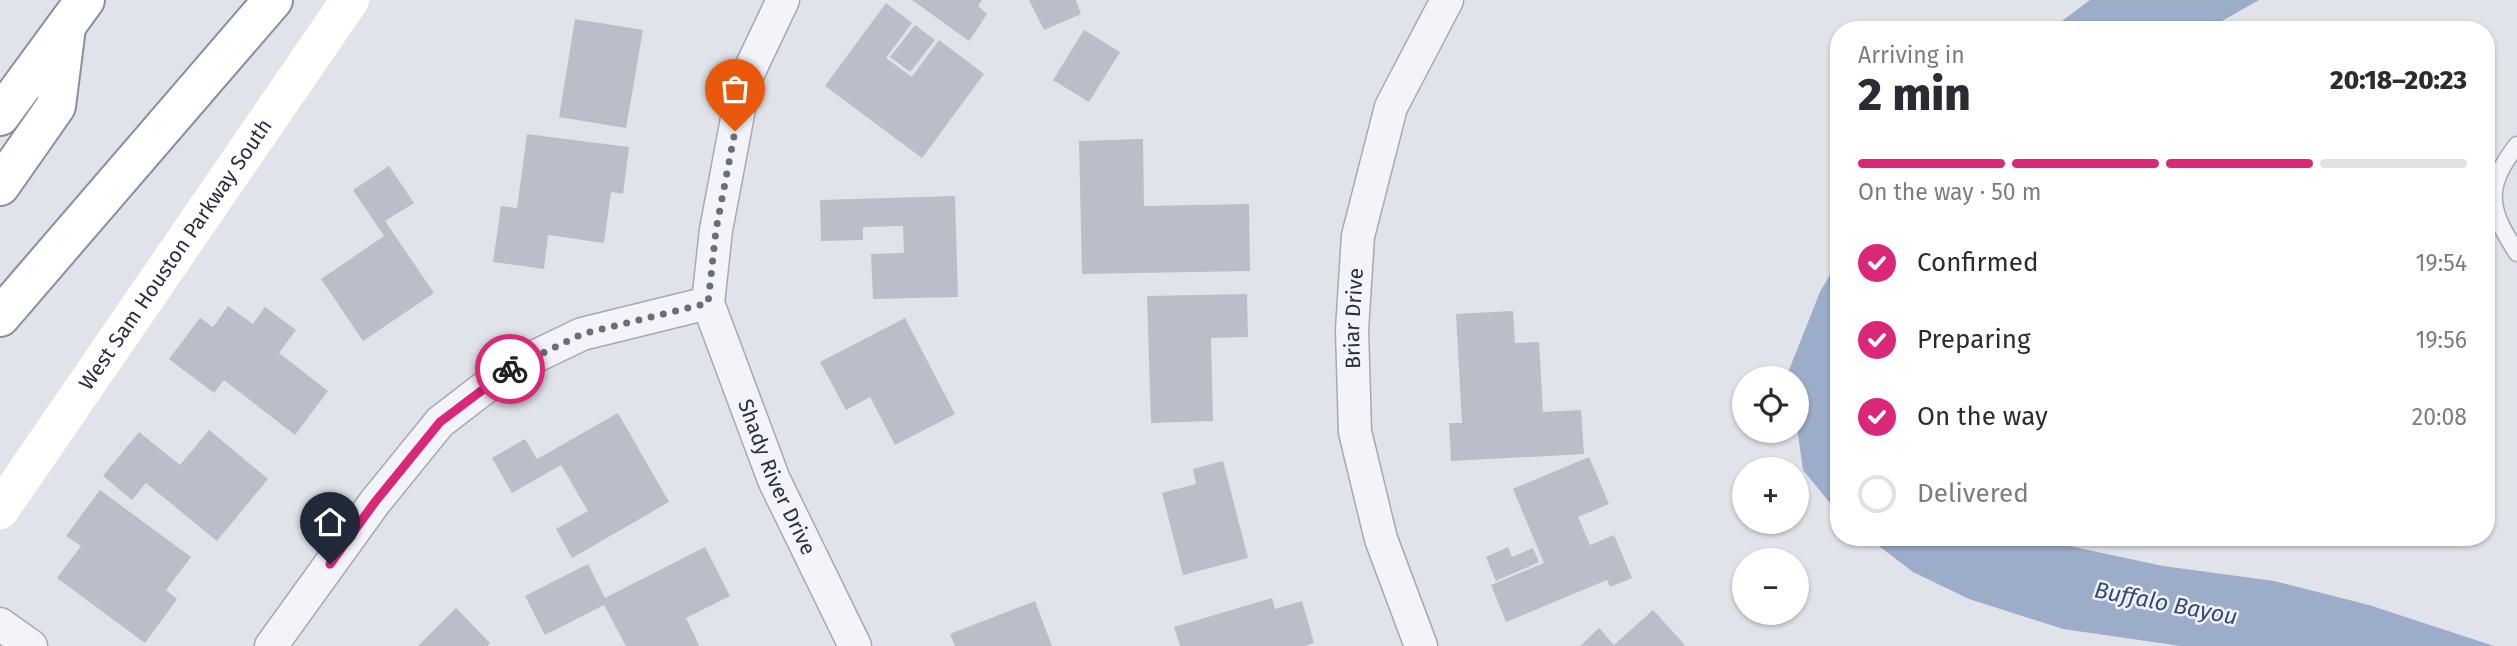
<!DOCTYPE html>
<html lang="en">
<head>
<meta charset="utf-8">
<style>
  body { margin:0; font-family:"Fira Sans",sans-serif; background:#f2f2f3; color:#2b2b33; height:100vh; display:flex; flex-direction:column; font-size:26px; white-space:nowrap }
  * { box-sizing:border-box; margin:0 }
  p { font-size:23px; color:#7c7c81 }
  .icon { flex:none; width:38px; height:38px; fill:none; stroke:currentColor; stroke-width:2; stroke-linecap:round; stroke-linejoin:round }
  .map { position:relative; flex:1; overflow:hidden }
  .side { position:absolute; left:1830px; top:21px; width:665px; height:525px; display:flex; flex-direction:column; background:#fff; border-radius:28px; box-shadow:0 2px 5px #0004 }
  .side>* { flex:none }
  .tools { position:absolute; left:1732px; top:366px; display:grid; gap:14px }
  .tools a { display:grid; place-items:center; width:77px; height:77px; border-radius:50%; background:#fff; box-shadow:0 2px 5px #0004; font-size:35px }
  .pin { position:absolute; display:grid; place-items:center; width:60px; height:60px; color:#fff; margin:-72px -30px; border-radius:50% 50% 50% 0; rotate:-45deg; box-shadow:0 0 7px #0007 }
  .pin .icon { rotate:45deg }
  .courier { position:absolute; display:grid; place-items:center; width:70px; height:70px; margin:-35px; border:5px solid #db2777; border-radius:50%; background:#fff; color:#222; box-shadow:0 2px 9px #0007 }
  .head em { font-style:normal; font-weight:800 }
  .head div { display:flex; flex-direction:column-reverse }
  .head { display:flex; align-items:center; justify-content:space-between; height:119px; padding:0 28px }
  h1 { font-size:46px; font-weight:800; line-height:52px }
  .bar { display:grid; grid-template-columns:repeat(4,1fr); gap:10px 7px; align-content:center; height:84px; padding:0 28px }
  .bar i { height:9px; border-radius:5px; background:#e1e1e2 }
  .bar .current { background:#db2777 }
  .bar p { grid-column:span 4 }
  ol { padding:0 28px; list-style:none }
  li { display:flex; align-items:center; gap:21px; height:77px }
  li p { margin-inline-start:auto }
  li .icon { padding:7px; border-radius:50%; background:#db2777; color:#fff; stroke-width:4 }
  li:last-child { color:#7c7c81 }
  li i { width:38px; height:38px; border:4px solid #e1e1e2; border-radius:50% }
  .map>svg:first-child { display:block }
  .water { fill:#9badc9 }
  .building { fill:#babec9 }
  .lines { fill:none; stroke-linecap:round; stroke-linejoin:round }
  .service-casing { stroke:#a5a9b3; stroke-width:19 }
  .minor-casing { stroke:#a5a9b3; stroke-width:35 }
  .motorway-casing { stroke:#878fa0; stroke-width:42 }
  .service { stroke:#f3f4f7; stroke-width:16 }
  .minor { stroke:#f3f4f7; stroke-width:32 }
  .secondary { stroke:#fff; stroke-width:38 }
  .motorway { stroke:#fff; stroke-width:38 }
  .done { stroke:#696e7b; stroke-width:7; stroke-dasharray:0 12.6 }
  .route { stroke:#db2777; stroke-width:9 }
  .labels { text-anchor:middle; stroke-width:5; stroke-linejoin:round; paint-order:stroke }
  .street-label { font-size:21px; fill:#292f40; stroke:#f0f2f6 }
  .water-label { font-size:23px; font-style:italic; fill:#334a74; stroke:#f0f2f6 }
</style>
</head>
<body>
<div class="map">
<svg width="2517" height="646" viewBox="0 0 2517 646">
  <rect width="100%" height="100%" fill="#e0e3e9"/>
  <g class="water">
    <polygon points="2090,0 2259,0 2206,30 2050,30"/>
    <polygon points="1839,259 1839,514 1803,470 1797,427 1797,378 1790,378 1789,370 1820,292"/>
    <polygon points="1867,537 2027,537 2163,566 2274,581 2369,605 2494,646 2181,646 2063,629 1969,599 1913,572"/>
  </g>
  <g class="building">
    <polygon points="912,0 982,0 978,6 987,14 969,41"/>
    <polygon points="1029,0 1076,0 1081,14 1044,30"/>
    <polygon points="886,3 912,23 886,58 912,77 939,40 984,74 922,158 825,86"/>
    <polygon points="575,19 643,30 626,128 559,117"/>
    <polygon points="915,25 935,40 910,72 890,57"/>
    <polygon points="1084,30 1120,52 1089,102 1053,80"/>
    <polygon points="527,134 629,147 623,194 611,192 604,243 548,235 544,269 493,262 501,206 517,208"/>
    <polygon points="1143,139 1144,206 1249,204 1250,271 1082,274 1079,141"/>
    <polygon points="389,166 414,203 385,221 434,293 363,341 321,279 384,236 353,190"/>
    <polygon points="955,196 958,297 873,299 871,254 904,253 903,226 863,227 863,240 821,241 820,200"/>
    <polygon points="1247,294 1248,337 1211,338 1213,421 1151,423 1147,296"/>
    <polygon points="228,306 253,324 265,307 296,330 279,353 328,391 295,435 224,380 214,393 169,359 200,318 213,327"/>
    <polygon points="1513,311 1515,343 1539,342 1543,412 1581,410 1584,454 1451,461 1449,423 1462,423 1456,314"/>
    <polygon points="905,318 955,414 895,445 870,397 846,410 820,362"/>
    <polygon points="618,413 669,502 572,558 556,529 588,511 561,465 512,493 492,458 525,439 537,459"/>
    <polygon points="209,430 268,479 217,541 146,483 132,500 103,476 139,432 180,465"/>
    <polygon points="1589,457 1609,504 1578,517 1590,545 1614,535 1632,578 1610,587 1607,580 1506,622 1491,585 1544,563 1513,489"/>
    <polygon points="1223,461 1248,558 1183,575 1162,493 1196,484 1193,469"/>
    <polygon points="100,490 191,557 166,590 177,599 145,643 57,578 81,546 66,536"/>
    <polygon points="705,547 730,596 686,618 699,645 696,646 626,646 604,605 545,635 525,596 588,564 605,598"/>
    <polygon points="1508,547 1512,557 1533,548 1539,562 1496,581 1486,557"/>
    <polygon points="1272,598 1275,609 1302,601 1314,643 1305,646 1180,646 1174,627"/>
    <polygon points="1035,601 1052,646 955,646 950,634"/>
    <polygon points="456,608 490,643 487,646 418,646"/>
    <polygon points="1653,610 1685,645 1683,646 1580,646 1599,628 1614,645"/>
  </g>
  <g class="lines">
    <defs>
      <path id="service" d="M2517,145C2483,189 2489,209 2517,253"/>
      <g id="minor">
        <path id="s1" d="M783,0L744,82L716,230L708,303L774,480L855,646"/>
        <polyline points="0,624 31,646"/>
        <polyline points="271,646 375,502 440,422 509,369 582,334 708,303"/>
        <path id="s2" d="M1421,646L1381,539L1355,432L1352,330L1358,236L1391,107L1447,0"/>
      </g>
      <g id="motorway">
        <polyline points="0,116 85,0"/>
        <polyline points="0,186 56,106 66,27"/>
        <polyline points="0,317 273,0"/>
      </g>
    </defs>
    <use href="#service" class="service-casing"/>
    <use href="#minor" class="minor-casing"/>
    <use href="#motorway" class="motorway-casing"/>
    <use href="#service" class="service"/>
    <use href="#minor" class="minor"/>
    <path class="secondary" id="s3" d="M0,510L350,0"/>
    <use href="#motorway" class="motorway"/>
  </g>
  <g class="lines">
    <polyline class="done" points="510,369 582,334 708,303 716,230 735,131"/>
    <polyline class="route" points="330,564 375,502 440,422 510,369"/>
  </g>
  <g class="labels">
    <g class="street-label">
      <text dy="7" stroke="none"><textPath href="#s3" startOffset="310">West Sam Houston Parkway South</textPath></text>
      <text dy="7" stroke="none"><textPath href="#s2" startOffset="338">Briar Drive</textPath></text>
      <text dy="7" stroke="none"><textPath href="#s1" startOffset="502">Shady River Drive</textPath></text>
    </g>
    <g class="water-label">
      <text transform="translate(2166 603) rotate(11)" y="8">Buffalo Bayou</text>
    </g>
  </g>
</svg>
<div class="tools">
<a><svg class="icon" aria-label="locate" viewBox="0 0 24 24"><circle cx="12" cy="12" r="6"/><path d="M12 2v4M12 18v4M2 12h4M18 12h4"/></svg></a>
<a>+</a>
<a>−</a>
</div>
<div class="pin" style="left:735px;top:131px;background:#ea580c"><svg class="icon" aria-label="bag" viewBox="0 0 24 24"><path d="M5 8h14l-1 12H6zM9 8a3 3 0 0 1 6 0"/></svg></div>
<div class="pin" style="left:330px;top:564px;background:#1f2937"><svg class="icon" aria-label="home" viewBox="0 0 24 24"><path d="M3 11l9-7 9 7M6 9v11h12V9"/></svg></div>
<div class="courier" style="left:510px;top:369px"><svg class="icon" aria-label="bike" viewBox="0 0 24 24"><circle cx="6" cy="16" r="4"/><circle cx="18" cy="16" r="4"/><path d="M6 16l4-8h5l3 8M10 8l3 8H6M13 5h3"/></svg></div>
<section class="side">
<div class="head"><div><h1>2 min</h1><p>Arriving in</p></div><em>20:18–20:23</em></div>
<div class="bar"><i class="current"></i><i class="current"></i><i class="current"></i><i></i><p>On the way · 50 m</p></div>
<ol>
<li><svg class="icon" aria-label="check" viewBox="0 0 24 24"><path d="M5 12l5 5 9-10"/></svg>Confirmed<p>19:54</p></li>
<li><svg class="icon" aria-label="check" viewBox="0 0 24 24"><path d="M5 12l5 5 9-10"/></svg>Preparing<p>19:56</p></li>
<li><svg class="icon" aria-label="check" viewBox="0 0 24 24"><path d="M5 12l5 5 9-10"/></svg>On the way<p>20:08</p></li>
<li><i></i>Delivered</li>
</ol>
</section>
</div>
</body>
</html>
